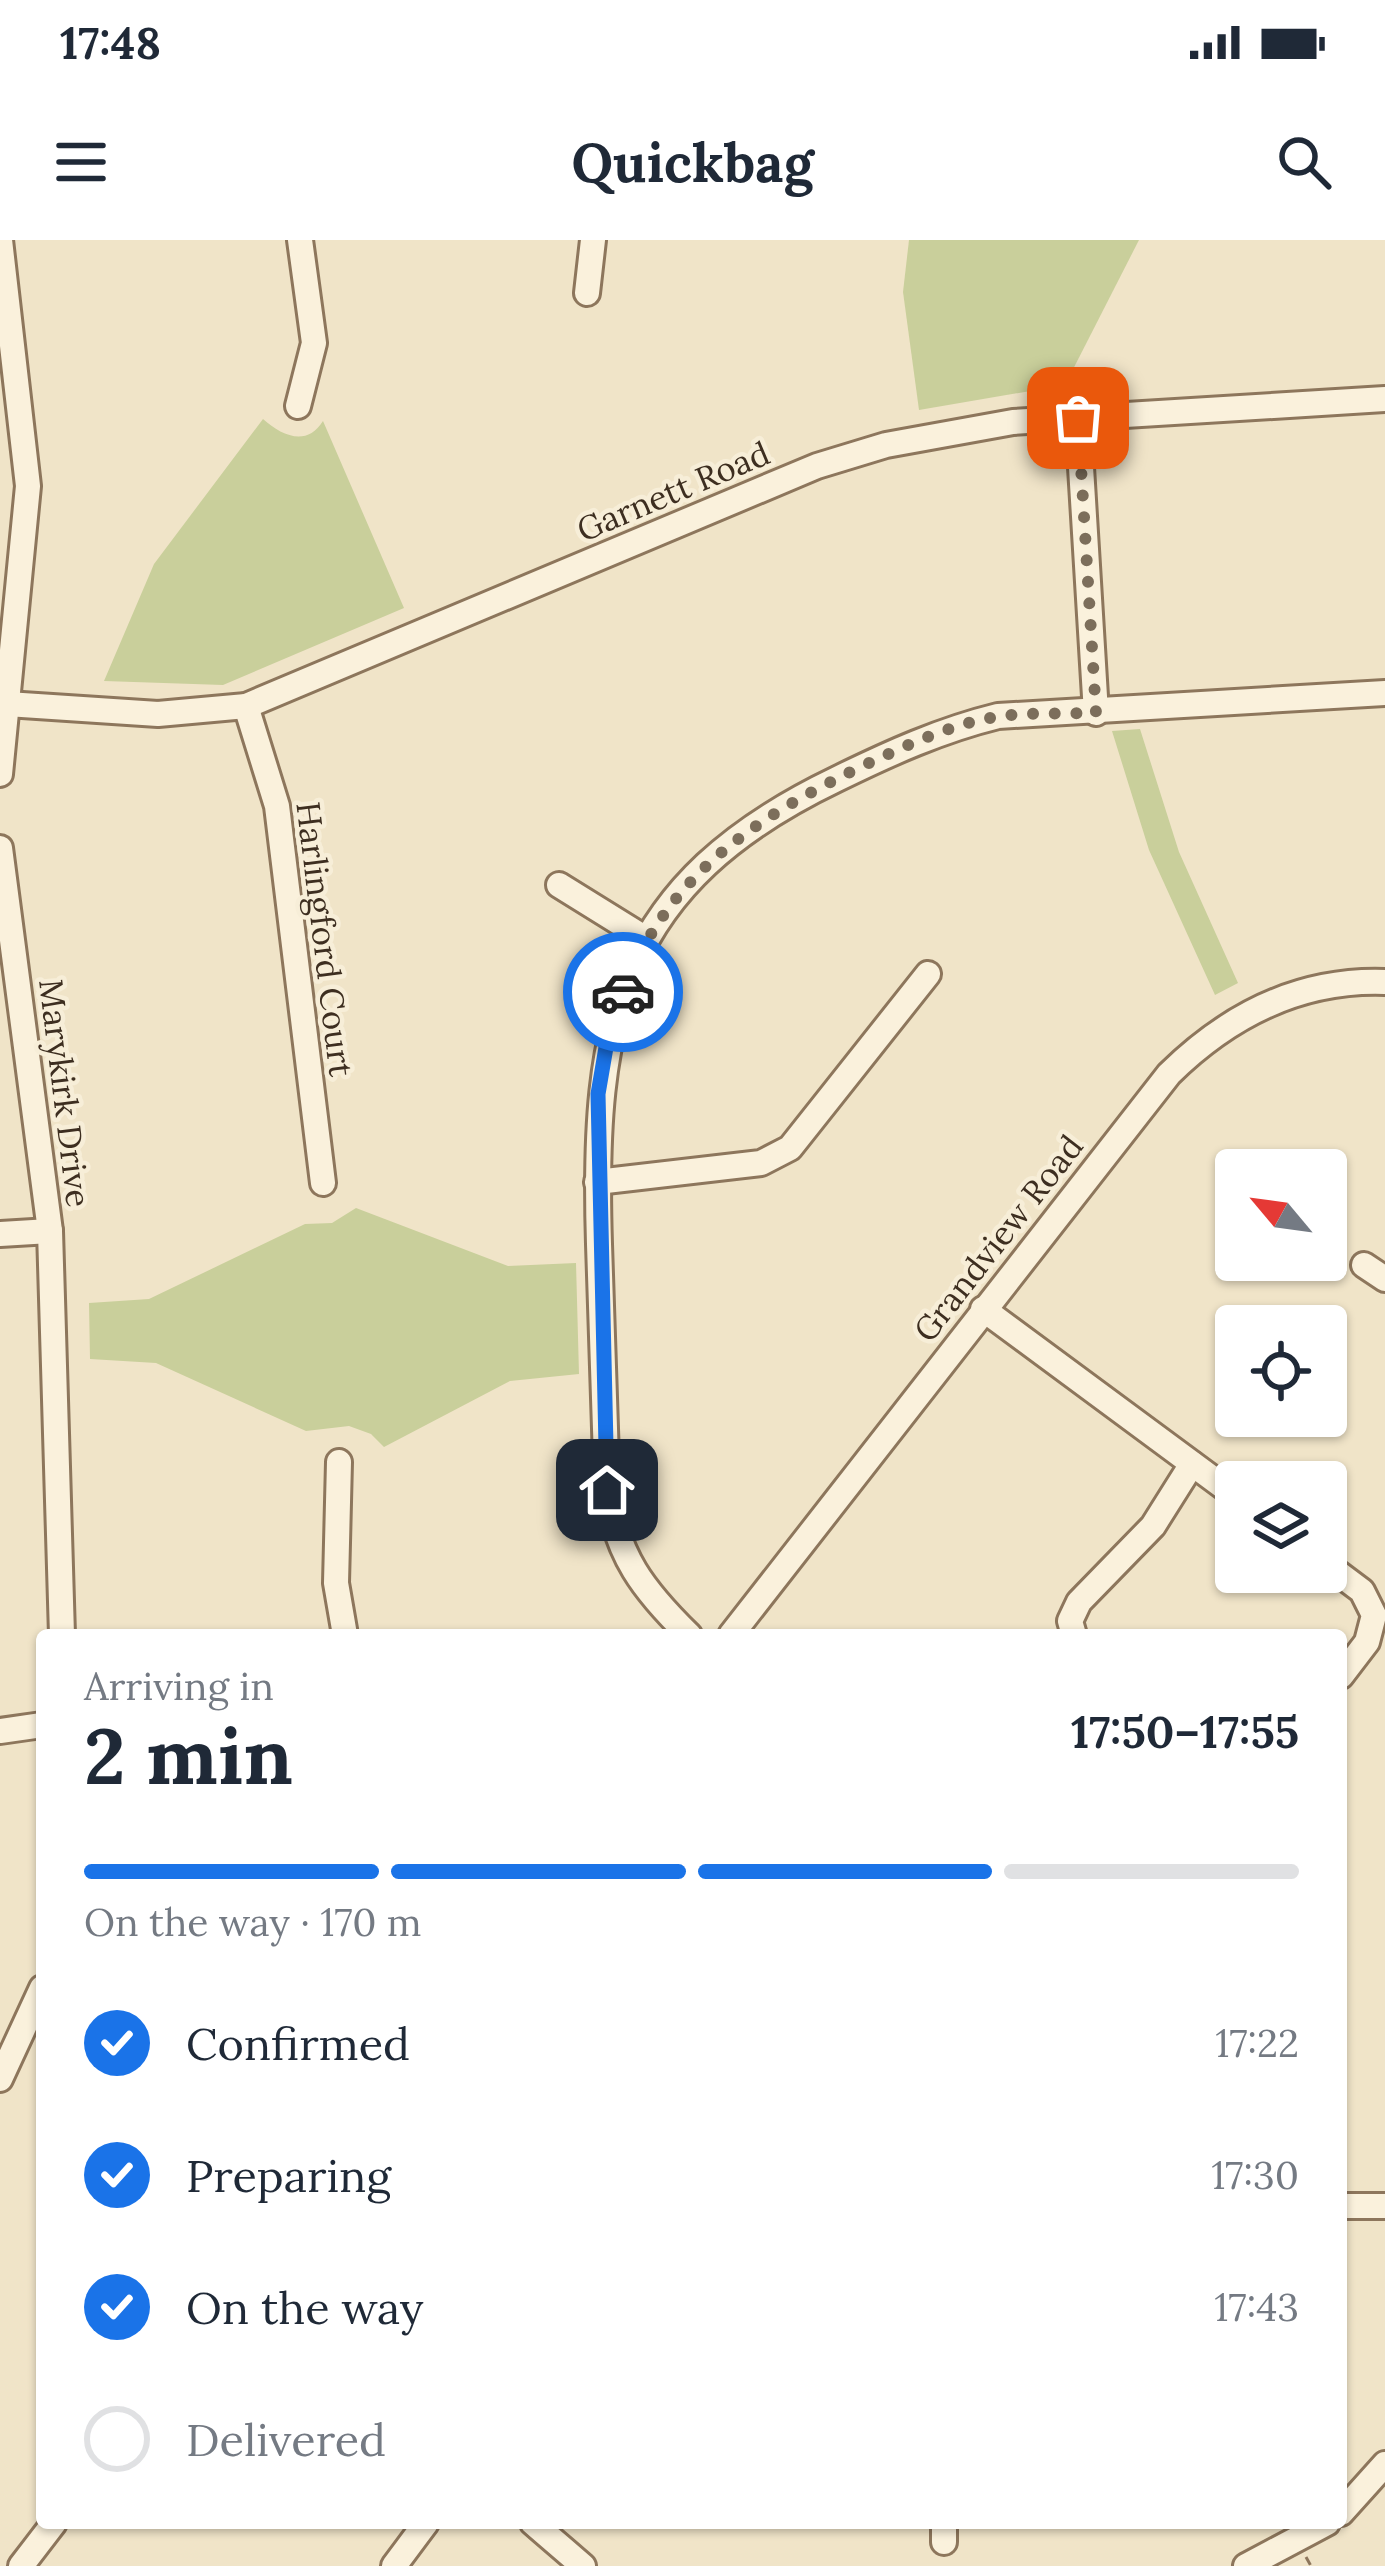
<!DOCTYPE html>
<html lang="en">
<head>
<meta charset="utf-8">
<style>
  body { margin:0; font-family:Lora,serif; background:#f2f2f3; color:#1f2937; height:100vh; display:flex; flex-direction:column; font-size:45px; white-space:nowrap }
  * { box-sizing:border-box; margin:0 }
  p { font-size:39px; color:#747a83 }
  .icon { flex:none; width:66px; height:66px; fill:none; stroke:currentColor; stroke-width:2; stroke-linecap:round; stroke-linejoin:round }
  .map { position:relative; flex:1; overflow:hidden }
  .details { position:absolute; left:36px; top:1389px; width:1311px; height:900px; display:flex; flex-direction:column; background:#fff; border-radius:12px; box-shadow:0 3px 9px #0004 }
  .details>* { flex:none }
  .needle { width:78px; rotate:299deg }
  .buttons { position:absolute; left:1215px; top:909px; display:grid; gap:24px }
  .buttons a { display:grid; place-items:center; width:132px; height:132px; border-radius:12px; background:#fff; box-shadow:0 3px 9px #0004; font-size:60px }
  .pin { position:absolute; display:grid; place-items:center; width:102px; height:102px; color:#fff; margin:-51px; border-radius:24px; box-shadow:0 6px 18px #0006 }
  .courier { position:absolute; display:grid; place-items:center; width:120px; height:120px; margin:-60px; border:9px solid #1a73e8; border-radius:50%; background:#fff; color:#222; box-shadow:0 3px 15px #0007 }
  .overview em { font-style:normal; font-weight:700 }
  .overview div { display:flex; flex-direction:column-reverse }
  .overview { display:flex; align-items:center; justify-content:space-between; height:204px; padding:0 48px }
  h1 { font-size:78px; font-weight:700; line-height:90px }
  .bar { display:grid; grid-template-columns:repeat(4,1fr); gap:18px 12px; align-content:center; height:144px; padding:0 48px }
  .bar i { height:15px; border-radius:9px; background:#e0e1e3 }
  .bar .on { background:#1a73e8 }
  .bar p { grid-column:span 4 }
  ol { padding:0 48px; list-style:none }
  li { display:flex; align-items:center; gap:36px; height:132px }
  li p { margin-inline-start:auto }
  li .icon { padding:12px; border-radius:50%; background:#1a73e8; color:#fff; stroke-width:4 }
  li:last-child { color:#747a83 }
  li i { width:66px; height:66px; border:6px solid #e0e1e3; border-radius:50% }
  .status { display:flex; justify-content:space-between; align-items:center; height:84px; padding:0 60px; background:#fff; direction:ltr }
  .status svg { height:33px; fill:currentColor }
  header { display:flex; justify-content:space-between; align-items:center; height:156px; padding:0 48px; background:#fff; font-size:54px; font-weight:700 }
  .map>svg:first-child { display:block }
  .green { fill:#c9cf9b }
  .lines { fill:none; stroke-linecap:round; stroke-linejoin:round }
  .street-casing { stroke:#8d765c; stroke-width:30 }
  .path { stroke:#8d765c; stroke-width:3; stroke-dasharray:9 6; stroke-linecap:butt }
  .street { stroke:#faf1dc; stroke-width:24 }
  .done { stroke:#7c6e5b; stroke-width:12; stroke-dasharray:0 21.6 }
  .route { stroke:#1a73e8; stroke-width:15 }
  .labels { text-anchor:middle; stroke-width:9; stroke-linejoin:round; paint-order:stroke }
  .street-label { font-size:33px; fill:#3d2e20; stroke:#f7eed8 }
</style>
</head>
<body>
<div class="status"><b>17:48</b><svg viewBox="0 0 49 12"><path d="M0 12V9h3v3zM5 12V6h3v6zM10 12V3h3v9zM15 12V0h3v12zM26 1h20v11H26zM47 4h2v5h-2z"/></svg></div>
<header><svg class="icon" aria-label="menu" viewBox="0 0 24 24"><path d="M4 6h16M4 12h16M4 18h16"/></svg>Quickbag<svg class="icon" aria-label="search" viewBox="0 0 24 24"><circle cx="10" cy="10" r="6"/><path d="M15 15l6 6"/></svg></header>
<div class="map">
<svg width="1385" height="2326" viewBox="0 0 1385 2326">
  <rect width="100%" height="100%" fill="#f0e4c8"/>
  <g class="green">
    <polygon points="909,0 1139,0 1065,145 919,170 903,52"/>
    <path d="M263,179C282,196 307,207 323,181L404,368L223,445L104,441L154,324Z"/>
    <polygon points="1140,489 1179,612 1238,743 1215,755 1149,610 1112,491"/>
    <polygon points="356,968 508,1026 576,1023 579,1134 510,1141 384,1207 371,1194 349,1186 306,1191 156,1123 90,1119 89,1063 149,1059 305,984 332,983"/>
  </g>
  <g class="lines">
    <defs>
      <g id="street">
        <polyline points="587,53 593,0"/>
        <polyline points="298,166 314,103 300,0"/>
        <polyline points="1078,178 1096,473"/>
        <polyline points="7,464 158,474 246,466 817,226 886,205 1013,182 1385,159"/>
        <polyline points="246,466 277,566 323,943"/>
        <polyline points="0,534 28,246 0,0"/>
        <polyline points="0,608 50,991 62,1395"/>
        <polyline points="559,645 646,699"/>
        <polyline points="597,942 761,923 790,908 928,734"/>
        <polyline points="0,994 50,991"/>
        <polyline points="1364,1025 1385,1039"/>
        <polyline points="983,1069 1236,1256"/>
        <polyline points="339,1222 336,1343 345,1395"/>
        <polyline points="1326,1324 1362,1351 1374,1375 1367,1402 1341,1436"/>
        <path d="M689,1395C643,1350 617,1316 607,1250C604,1168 602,1086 599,1004C592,779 618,644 837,539C890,513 941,490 998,476L1385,453"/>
        <path d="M731,1395L1169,834C1228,776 1300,739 1385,742"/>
        <polyline points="1074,1395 1070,1381 1079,1362 1153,1286 1192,1224"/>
        <polyline points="0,1491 42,1485"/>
        <polyline points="0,1839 42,1748"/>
        <polyline points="1341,1966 1385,1966"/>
        <polyline points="1341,2273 1385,2224"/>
        <polyline points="533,2283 583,2326"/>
        <polyline points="944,2283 944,2302"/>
        <polyline points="21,2326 54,2283"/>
        <polyline points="394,2326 426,2283"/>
        <polyline points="1246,2326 1327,2283"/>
      </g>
    </defs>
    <use href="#street" class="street-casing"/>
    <polyline class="path" points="1306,2317 1311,2326"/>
    <use href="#street" class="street"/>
  </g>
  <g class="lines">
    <path class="done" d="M623,752C668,633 757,577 865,525C907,505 949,485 995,477C1028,472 1063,474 1096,473L1078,178"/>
    <polyline class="route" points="607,1250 598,854 609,790 623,752"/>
  </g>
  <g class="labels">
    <g class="street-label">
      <text transform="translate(673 251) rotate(-23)" y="12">Garnett Road</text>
      <text transform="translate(325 699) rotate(83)" y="12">Harlingford Court</text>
      <text transform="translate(65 853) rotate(83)" y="12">Marykirk Drive</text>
      <text transform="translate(998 998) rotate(-52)" y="12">Grandview Road</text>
    </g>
  </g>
</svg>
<div class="buttons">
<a><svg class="needle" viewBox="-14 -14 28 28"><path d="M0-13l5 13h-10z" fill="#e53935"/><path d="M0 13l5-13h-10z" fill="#747a83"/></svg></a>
<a><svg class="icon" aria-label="locate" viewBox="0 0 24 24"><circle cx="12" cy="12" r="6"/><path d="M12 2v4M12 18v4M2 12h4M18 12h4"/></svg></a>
<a><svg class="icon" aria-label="layers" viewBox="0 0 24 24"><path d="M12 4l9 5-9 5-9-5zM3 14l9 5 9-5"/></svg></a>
</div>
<div class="pin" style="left:1078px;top:178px;background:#ea580c"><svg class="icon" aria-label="bag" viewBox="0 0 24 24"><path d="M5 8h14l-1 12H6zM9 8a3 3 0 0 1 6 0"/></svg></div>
<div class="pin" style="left:607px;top:1250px;background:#1f2937"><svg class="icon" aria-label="home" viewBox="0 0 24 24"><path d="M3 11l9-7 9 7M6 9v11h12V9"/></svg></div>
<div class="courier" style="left:623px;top:752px"><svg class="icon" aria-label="car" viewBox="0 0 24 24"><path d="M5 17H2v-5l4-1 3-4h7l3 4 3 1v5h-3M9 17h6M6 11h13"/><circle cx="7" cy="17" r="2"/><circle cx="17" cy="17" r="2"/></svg></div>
<section class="details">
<div class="overview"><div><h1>2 min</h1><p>Arriving in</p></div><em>17:50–17:55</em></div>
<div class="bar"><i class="on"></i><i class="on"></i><i class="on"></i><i></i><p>On the way · 170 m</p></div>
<ol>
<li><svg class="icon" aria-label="check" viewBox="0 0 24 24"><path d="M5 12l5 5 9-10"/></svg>Confirmed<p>17:22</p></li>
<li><svg class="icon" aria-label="check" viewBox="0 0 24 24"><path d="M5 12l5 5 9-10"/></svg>Preparing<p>17:30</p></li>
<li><svg class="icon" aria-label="check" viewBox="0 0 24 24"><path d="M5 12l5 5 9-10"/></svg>On the way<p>17:43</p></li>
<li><i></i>Delivered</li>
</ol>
</section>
</div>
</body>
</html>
